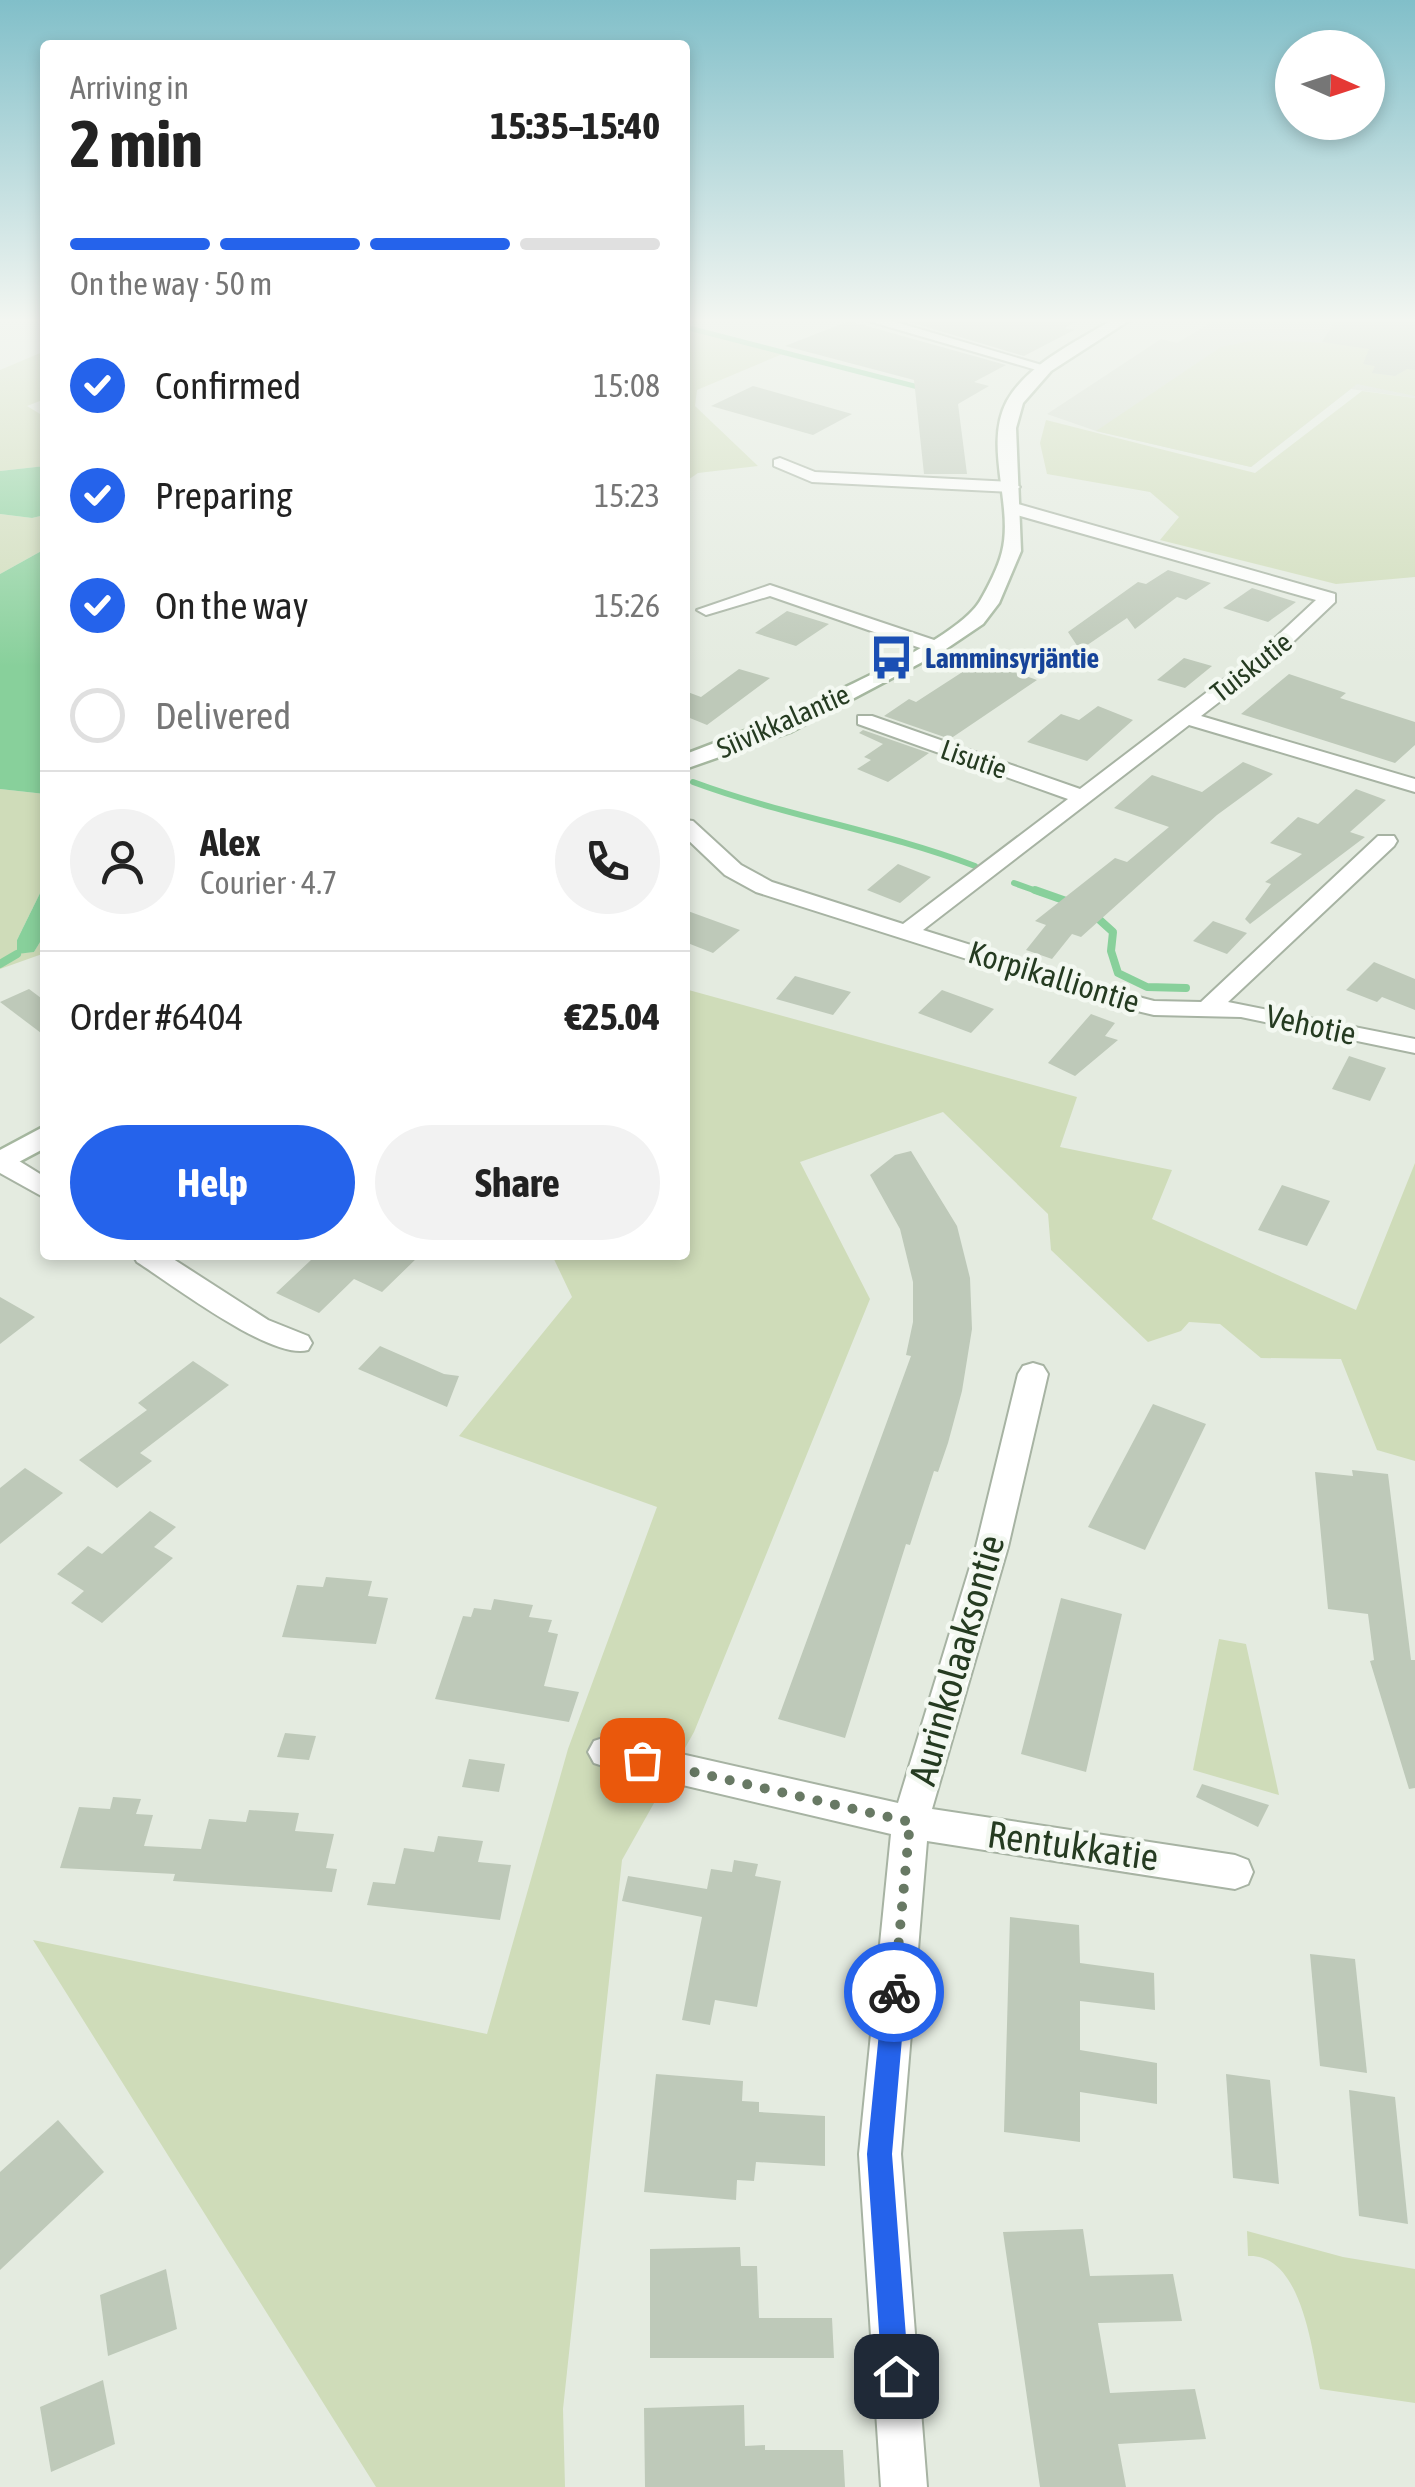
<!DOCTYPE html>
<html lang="en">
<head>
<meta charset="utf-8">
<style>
  body { margin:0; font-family:"Asap Condensed",sans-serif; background:#f2f2f2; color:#222; height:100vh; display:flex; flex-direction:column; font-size:38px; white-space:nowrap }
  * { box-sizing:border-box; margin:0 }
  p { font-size:32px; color:#767676 }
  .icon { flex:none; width:55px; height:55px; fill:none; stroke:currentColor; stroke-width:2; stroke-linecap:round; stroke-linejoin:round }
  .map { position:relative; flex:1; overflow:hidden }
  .drawer { position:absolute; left:40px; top:40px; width:650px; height:1220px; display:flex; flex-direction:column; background:#fff; border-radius:10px; box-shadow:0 5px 15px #0003 }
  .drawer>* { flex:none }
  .needle { width:65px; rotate:93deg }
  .tools { position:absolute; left:1275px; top:30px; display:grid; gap:20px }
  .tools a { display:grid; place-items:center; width:110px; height:110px; border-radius:50%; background:#fff; box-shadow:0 5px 15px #0003; font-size:50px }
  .pin { position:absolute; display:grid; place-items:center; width:85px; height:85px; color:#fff; margin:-42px; border-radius:20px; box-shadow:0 5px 15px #0006 }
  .courier { position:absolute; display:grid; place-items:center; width:100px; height:100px; margin:-50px; border:8px solid #2563eb; border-radius:50%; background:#fff; color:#222; box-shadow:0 2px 12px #0007 }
  .head em { font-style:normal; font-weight:700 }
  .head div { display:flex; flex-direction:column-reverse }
  .head { display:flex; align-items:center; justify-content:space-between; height:170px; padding:0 30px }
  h1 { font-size:65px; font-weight:700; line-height:75px }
  .bar { display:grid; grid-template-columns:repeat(4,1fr); gap:15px 10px; align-content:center; height:120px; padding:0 30px }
  .bar i { height:12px; border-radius:8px; background:#e0e0e0 }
  .bar .on { background:#2563eb }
  .bar p { grid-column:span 4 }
  .line { display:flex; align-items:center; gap:25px; padding:0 30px; border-top:2px solid #e0e0e0 }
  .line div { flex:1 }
  .round { display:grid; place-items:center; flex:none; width:105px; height:105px; border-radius:52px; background:#f2f2f2 }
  ol { padding:0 30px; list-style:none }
  li { display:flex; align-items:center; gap:30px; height:110px }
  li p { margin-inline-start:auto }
  li .icon { padding:10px; border-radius:50%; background:#2563eb; color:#fff; stroke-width:4 }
  li:last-child { color:#767676 }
  li i { width:55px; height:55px; border:5px solid #e0e0e0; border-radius:50% }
  .button { display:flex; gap:20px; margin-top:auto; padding:20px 30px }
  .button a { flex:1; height:115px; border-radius:60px; background:#2563eb; color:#fff; font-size:40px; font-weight:700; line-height:115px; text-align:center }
  .button a+a { background:#f2f2f2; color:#222 }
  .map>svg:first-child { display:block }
  .built { fill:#d3dbce }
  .green { fill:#cfdcb9 }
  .water { fill:#88d09b }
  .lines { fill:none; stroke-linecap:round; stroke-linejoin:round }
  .stream-far2 { stroke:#88d09b; stroke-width:5 }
  .stream-far1 { stroke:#88d09b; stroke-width:6 }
  .stream { stroke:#88d09b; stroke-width:8 }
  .building { fill:#bec9b9 }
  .street-casing { stroke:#a7b3a3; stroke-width:4 }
  .secondary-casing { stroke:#a5b79f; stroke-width:5 }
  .street { fill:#fff; fill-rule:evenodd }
  .secondary { fill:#fff; fill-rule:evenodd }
  .route { fill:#2563eb }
  .done { stroke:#687964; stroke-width:10; stroke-dasharray:0 18 }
  .labels { text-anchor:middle; stroke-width:9; stroke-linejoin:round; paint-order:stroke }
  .far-transit-label { font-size:28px; font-weight:bold; fill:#164399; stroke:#f3f8f1; text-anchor:start }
  .far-street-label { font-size:28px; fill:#253b21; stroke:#f3f8f1 }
  .street-label { font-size:32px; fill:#253b21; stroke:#f3f8f1 }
  .near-street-label { font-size:38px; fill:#253b21; stroke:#f3f8f1 }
</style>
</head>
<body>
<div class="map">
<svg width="1415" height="2487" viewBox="0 0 1415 2487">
  <rect width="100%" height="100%" fill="#e4ebe0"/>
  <polygon class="built" points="1196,318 1415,318 1415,398 1351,389 1251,467 1096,431 1047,414 1161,339 1177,343 1209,324"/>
  <g class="green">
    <polygon points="685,325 787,352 697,390 695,406 758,466 698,473 685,482"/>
    <polygon points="1374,338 1364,364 1375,366 1373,373 1395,376 1407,369 1415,370 1415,396 1357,384 1251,467 1096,431 1221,347 1256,340 1327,343 1330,339"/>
    <polygon points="45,351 45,399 27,406 45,417 45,466 0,471 0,370"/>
    <polygon points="1362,391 1415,398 1415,577 1336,584 1160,540 1179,517 1150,492 1047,474 1040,443 1046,420 1255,473"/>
    <polygon points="0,514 32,518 45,515 45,549 0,574"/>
    <polygon points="0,789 45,794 45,883 17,940 17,953 34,952 45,934 45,953 0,969"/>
    <polygon points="685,989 1077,1097 1060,1147 1172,1170 1152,1219 1356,1310 1415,1163 1415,1461 1377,1450 1341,1359 1261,1358 1220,1324 1189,1322 1181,1331 1148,1342 1051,1250 1048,1214 943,1112 800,1162 870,1299 694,1732 622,1860 563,2409 565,2487 376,2487 33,1940 487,2034 568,1749 657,1507 459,1436 572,1297 552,1255 685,1255"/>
    <polygon points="1219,1639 1246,1644 1279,1795 1193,1770"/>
    <path d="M1247,2231L1343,2257L1415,2269V2403L1320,2389C1312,2351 1302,2253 1248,2256Z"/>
  </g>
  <g class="water">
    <polygon points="45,466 45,515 32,518 0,514 0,471"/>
    <polygon points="45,549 45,794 0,789 0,574"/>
    <polygon points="45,883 45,934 34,952 17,954 17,940"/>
  </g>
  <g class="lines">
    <polyline class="stream-far2" points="685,327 922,388"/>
    <g class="stream-far1">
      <path d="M693,782C785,816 883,831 975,866"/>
      <polyline points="1014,883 1042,893"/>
    </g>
    <g class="stream">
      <polyline points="1035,890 1069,902"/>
      <polyline points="1092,913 1113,932 1111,951 1118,973 1147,987 1186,988"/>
      <polyline points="0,964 17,954"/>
    </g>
  </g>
  <g class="building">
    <polygon points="896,318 1084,318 1064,328 1074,330 1024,356"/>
    <polygon points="1377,318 1415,318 1415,370 1407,369 1395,376 1372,373 1375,366 1363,364 1369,349 1322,342 1336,319 1374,323"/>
    <polygon points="849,321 1006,365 974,382 989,386 958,404 967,474 924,474 914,380 785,346"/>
    <polygon points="753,386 852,414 813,435 711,406"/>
    <polygon points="1168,570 1211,583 1186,600 1177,597 1135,629 1127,618 1080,650 1068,632 1138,582 1146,584"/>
    <polygon points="1252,588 1296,602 1268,622 1223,608"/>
    <polygon points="787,611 829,624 796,646 755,633"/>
    <polygon points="1184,658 1212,666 1185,688 1157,680"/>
    <polygon points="981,660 1037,680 950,739 884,716 909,699 916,702"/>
    <polygon points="739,669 770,678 707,725 685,716 685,691 701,697"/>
    <polygon points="1289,674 1346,693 1340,698 1415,722 1415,745 1395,763 1241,714"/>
    <polygon points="1098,706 1133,720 1087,761 1027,742 1061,714 1079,720"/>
    <polygon points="863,730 929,753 888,782 857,769 871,760 864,757 883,744 859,733"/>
    <polygon points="1243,762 1273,774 1217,815 1081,937 1072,934 1052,959 1026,950 1046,925 1035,921 1115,858 1127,862 1169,827 1114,808 1152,775 1202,792"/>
    <polygon points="1356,789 1386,800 1350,832 1365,837 1250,924 1245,919 1271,884 1265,882 1302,854 1270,843 1298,817 1318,824"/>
    <polygon points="898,864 931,877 900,903 867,890"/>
    <polygon points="685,910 740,930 713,953 685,942"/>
    <polygon points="1213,921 1247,933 1227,954 1193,941"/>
    <polygon points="1374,962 1415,979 1415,1010 1382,997 1377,1002 1346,990"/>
    <polygon points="795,976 851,992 833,1015 776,999"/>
    <polygon points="29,989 45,1001 45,1036 0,1002"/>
    <polygon points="942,990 994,1009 971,1033 918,1013"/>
    <polygon points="1091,1014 1115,1023 1105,1036 1118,1040 1075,1076 1048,1063"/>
    <polygon points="1349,1056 1386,1068 1370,1101 1332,1089"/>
    <polygon points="911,1151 957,1226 970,1278 972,1329 962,1391 948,1443 938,1472 934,1471 910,1545 906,1544 845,1738 778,1719 911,1356 906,1355 913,1322 913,1282 900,1229 870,1175 895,1155"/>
    <polygon points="1282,1185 1330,1201 1307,1246 1258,1230"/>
    <polygon points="300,1255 420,1255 382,1292 354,1279 319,1313 276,1293 311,1260"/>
    <polygon points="0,1297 35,1317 0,1344"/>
    <polygon points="380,1346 444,1374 459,1376 447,1407 358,1369"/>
    <polygon points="193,1361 229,1385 140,1453 152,1461 117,1488 79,1460 147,1410 138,1403"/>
    <polygon points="1153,1404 1206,1424 1145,1550 1088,1527"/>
    <polygon points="25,1468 63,1493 0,1544 0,1488"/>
    <polygon points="1352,1470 1388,1474 1411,1660 1415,1660 1415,1788 1409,1789 1370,1661 1374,1660 1368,1614 1328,1609 1315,1472 1353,1476"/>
    <polygon points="150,1511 176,1527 154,1547 173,1558 102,1623 71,1603 84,1591 57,1574 88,1546 102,1554"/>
    <polygon points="326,1577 372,1581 368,1596 388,1598 376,1644 282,1637 297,1585 323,1587"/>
    <polygon points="1061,1598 1122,1614 1086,1772 1021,1754"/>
    <polygon points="494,1599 533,1605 529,1617 552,1620 548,1632 558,1634 544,1686 579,1692 569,1722 435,1699 463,1616 471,1617 474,1608 491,1610"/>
    <polygon points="285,1733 316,1736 309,1760 277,1757"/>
    <polygon points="469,1759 505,1764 499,1792 462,1787"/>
    <polygon points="1202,1784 1269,1805 1258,1827 1196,1797"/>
    <polygon points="113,1797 141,1799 136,1814 153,1815 144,1846 201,1849 209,1819 246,1822 249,1810 299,1813 295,1831 334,1834 326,1868 337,1869 332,1892 173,1881 175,1874 60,1868 79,1807 110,1809"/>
    <polygon points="438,1836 483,1841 478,1862 511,1865 500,1920 367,1905 373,1882 395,1884 404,1848 434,1852"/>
    <polygon points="734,1860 758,1864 755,1876 781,1881 757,2007 715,2000 710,2025 682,2020 702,1917 622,1901 628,1876 707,1889 711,1869 732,1872"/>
    <polygon points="1010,1917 1079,1925 1080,1963 1154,1973 1155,2010 1080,2001 1080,2050 1157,2063 1157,2104 1080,2092 1080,2142 1004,2132"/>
    <polygon points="1310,1954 1355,1959 1367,2073 1320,2066"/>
    <polygon points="656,2074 743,2081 742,2101 759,2102 759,2112 825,2116 825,2166 756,2162 754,2181 737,2180 736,2200 644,2192"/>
    <polygon points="1226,2074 1270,2080 1279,2184 1233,2178"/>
    <polygon points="1349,2090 1395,2097 1408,2224 1359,2216"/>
    <polygon points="58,2120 104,2172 0,2270 0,2172"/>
    <polygon points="1083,2229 1090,2276 1173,2274 1182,2321 1098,2323 1110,2393 1195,2389 1206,2439 1118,2444 1126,2487 1040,2487 1003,2232"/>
    <polygon points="740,2247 741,2266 757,2266 759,2318 832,2318 834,2358 650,2358 650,2249"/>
    <polygon points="166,2269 177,2329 108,2356 100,2295"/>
    <polygon points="103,2380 115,2444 51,2472 40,2407"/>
    <polygon points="744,2405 745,2446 765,2445 765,2450 843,2450 845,2487 645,2487 644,2408"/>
  </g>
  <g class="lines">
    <defs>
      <g id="street">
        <polygon points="858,318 882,318 1052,368 1040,371"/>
        <polygon points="780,458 815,472 1012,482 1020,487 1012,492 812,482 774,466 774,460"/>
        <polygon points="1006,504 1018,504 1335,594 1335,602 1275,659 1201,716 1415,779 1415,792 1189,725 923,930 1127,994 1154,1001 1201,1002 1378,836 1394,836 1397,841 1394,846 1228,1002 1415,1039 1415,1053 1241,1017 1154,1015 1112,1005 756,892 725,875 685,837 685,820 693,821 741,865 772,882 903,924 1068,799 858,724 858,716 872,716 1080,789 1261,651 1316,600 1006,512"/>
        <polygon points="770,585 943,643 945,647 943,651 929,651 770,596 706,615 697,610"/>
        <polygon points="0,1154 11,1156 45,1177 45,1198 0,1173"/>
        <path d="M133,1255H167L268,1320L308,1336L312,1343L308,1350C272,1361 170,1283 137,1262Z"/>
        <polygon points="1033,1363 1043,1366 1048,1374 1008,1547 932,1809 1235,1855 1248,1860 1253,1872 1248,1884 1235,1889 927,1841 901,2154 927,2487 881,2487 859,2154 891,1834 606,1767 594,1763 588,1752 594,1741 606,1737 898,1803 976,1547 1018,1374 1023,1366"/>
      </g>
      <g id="secondary">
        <path d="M1115,318H1133L1051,371L1023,403L1016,428L1021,551L999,603L983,624L943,651L790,732L685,769V754C744,733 951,650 980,601C988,587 998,568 1002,552C1014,505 983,446 1007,401C1029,362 1079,341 1115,318Z"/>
        <polygon points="45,1126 45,1148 0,1172 0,1150"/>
      </g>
    </defs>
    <use href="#street" class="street-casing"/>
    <use href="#secondary" class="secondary-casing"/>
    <use href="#street" class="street"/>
    <use href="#secondary" class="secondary"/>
  </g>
  <linearGradient id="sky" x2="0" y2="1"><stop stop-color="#81bfc9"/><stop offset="0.48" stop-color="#f3f6f1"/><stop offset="1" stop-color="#f3f6f1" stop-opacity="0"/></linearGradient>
  <rect width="1415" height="667" fill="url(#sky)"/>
  <polygon class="route" points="894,1981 902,1984 906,1992 892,2154 909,2376 905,2386 896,2389 886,2386 882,2376 867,2154 883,1992 886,1984"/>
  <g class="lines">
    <polyline class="done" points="642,1760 910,1822 894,1992"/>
  </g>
  <defs>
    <symbol id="bus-bare" viewBox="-9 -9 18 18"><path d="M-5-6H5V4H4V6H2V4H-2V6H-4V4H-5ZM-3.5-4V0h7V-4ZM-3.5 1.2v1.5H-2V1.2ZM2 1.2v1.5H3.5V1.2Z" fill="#1a4fb4" stroke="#f3f8f1" stroke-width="2.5" paint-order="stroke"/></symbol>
  </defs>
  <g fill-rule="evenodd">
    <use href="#bus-bare" x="860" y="626" width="63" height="63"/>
  </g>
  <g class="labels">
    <g class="far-transit-label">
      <text x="925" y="668">Lamminsyrjäntie</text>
    </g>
    <g class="far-street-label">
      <text transform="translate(1251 667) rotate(-38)" y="10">Tuiskutie</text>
      <text transform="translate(783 721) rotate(-24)" y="10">Siivikkalantie</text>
      <text transform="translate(974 759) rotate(19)" y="10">Lisutie</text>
    </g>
    <g class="street-label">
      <text transform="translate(1054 977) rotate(17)" y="11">Korpikalliontie</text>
      <text transform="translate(1311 1025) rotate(12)" y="11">Vehotie</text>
    </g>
    <g class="near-street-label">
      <text transform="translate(957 1660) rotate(-74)" y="13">Aurinkolaaksontie</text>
      <text transform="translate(1073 1846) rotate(8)" y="13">Rentukkatie</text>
    </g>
  </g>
</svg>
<div class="tools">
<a><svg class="needle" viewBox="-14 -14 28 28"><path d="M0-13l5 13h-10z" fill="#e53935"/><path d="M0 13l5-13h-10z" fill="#767676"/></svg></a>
</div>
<div class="pin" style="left:642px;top:1760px;background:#ea580c"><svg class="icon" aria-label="bag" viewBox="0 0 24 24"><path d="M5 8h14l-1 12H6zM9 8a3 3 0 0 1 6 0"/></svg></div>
<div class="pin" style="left:896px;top:2376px;background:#1f2937"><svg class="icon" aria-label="home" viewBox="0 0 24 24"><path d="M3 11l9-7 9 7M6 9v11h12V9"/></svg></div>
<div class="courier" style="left:894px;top:1992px"><svg class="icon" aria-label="bike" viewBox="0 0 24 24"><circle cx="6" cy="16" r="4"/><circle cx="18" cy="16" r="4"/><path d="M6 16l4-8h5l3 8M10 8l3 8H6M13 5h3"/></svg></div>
<section class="drawer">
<div class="head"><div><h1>2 min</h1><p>Arriving in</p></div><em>15:35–15:40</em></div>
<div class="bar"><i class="on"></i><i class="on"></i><i class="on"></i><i></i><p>On the way · 50 m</p></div>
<ol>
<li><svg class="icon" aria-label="check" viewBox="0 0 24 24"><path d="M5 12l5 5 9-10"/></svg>Confirmed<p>15:08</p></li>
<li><svg class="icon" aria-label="check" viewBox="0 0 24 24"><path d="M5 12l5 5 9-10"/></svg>Preparing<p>15:23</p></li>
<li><svg class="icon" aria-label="check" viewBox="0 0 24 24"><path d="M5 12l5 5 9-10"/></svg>On the way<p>15:26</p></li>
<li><i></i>Delivered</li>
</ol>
<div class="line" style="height:180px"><a class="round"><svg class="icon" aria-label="person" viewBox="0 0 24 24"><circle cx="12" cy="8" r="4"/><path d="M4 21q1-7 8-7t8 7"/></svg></a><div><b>Alex</b><p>Courier · 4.7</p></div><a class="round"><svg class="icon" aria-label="phone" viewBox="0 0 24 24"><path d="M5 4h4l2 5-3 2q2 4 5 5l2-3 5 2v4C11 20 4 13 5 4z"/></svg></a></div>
<div class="line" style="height:130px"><div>Order #6404</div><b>€25.04</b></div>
<div class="button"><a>Help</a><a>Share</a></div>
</section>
</div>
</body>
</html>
